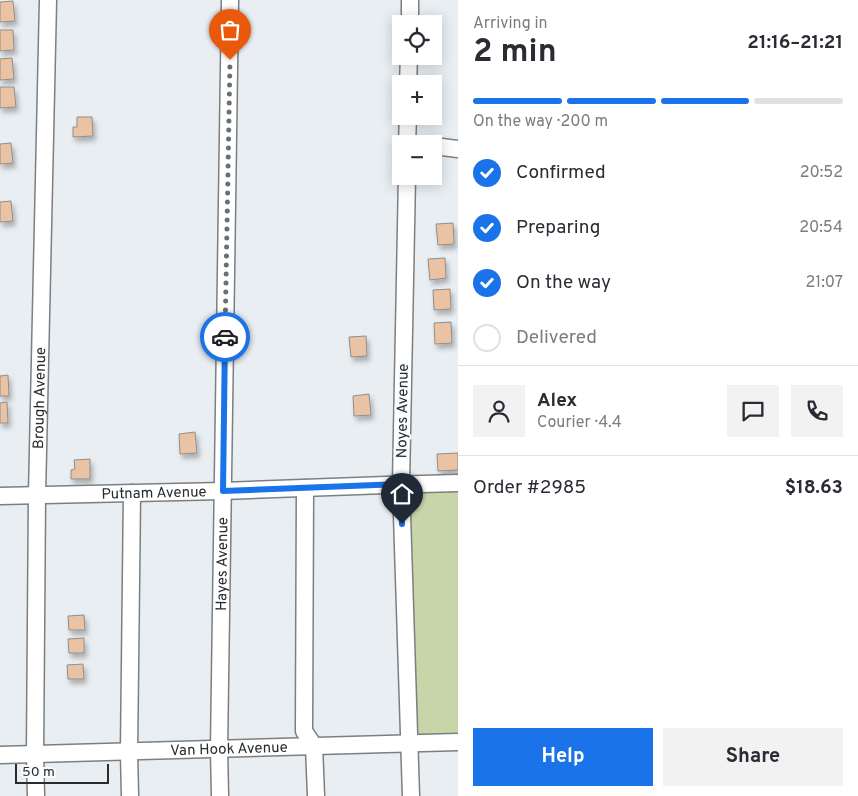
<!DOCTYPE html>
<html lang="en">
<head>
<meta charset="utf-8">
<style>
  body { margin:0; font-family:Overpass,sans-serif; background:#f2f2f3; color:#2b2b33; height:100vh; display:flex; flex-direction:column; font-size:19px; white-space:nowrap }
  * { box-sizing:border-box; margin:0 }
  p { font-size:16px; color:#7c7c81 }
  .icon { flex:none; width:28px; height:28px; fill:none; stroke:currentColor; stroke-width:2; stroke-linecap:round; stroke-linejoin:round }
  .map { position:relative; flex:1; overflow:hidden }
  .drawer { display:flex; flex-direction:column; background:#fff; width:400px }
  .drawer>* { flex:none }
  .buttons { position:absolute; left:392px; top:15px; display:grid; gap:10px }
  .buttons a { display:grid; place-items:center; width:50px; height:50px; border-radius:0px; background:#fff; box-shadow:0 2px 12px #0003; font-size:25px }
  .scale { position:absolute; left:15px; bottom:12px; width:94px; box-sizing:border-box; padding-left:5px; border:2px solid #292b2c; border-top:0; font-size:14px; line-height:18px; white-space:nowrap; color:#292b2c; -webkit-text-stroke:4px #f7fbfe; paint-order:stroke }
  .pin { position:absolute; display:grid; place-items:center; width:42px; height:42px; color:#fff; margin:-51px -21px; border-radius:50% 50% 50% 0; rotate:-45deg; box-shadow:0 0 5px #0007 }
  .pin .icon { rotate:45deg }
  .courier { position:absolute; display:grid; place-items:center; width:50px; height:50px; margin:-25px; border:4px solid #1a73e8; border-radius:50%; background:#fff; color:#222; box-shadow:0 1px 6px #0007 }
  .headline em { font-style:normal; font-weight:700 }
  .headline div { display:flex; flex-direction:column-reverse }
  .headline { display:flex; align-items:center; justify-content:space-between; height:85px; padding:0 15px }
  h1 { font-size:32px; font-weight:700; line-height:38px }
  .bar { display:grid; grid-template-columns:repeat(4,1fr); gap:8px 5px; align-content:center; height:60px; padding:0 15px }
  .bar i { height:6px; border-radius:4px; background:#e1e1e2 }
  .bar .current { background:#1a73e8 }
  .bar p { grid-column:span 4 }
  .line { display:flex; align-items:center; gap:12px; padding:0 15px; border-top:1px solid #e1e1e2 }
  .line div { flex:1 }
  .round { display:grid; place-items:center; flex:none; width:52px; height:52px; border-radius:0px; background:#f2f2f3 }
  ol { padding:0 15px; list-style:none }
  li { display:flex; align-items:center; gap:15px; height:55px }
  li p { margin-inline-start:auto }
  li .icon { padding:5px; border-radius:50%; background:#1a73e8; color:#fff; stroke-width:4 }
  li:last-child { color:#7c7c81 }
  li i { width:28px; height:28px; border:2px solid #e1e1e2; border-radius:50% }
  .button { display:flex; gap:10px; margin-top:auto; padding:10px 15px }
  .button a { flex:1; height:58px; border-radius:0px; background:#1a73e8; color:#fff; font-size:20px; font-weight:700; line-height:58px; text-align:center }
  .button a+a { background:#f2f2f3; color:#2b2b33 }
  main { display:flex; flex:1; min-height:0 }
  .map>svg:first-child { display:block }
  .green { fill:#c8d5a9 }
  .building { fill:#eac2a4; stroke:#918d89; filter:url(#shadow) }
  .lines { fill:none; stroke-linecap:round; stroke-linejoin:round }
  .minor-casing { stroke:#7b7f82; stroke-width:19 }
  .minor { stroke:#fff; stroke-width:16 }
  .done { stroke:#6c6f71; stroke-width:5; stroke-dasharray:0 9 }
  .route { stroke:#1a73e8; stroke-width:6 }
  .labels { text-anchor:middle; stroke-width:4.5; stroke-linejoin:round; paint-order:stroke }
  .street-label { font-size:15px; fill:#292b2c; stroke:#f7fbfe }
</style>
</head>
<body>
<main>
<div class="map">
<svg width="458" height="796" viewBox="0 0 458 796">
  <defs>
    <filter id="shadow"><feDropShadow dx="2.5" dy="4.5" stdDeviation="2.5" flood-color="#0004"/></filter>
  </defs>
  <rect width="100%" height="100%" fill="#e9eef2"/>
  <polygon class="green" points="458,483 458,742 410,744 401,484"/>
  <g class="building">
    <polygon points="13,1 15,21 0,22 0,2"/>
    <polygon points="0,30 13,30 14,50 0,51"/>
    <polygon points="12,58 14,79 0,80 0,59"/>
    <polygon points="0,87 14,87 16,107 0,108"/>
    <polygon points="77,117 92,117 93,136 73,137 73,127 77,127"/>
    <polygon points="11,143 13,163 0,164 0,144"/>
    <polygon points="11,201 13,221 0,222 0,202"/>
    <polygon points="453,223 454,244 438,245 436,224"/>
    <polygon points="445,258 446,278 430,280 428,259"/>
    <polygon points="450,289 451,309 434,310 433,290"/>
    <polygon points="451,322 452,343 435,344 434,323"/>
    <polygon points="366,336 367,356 351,357 349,337"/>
    <polygon points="8,375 9,396 0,396 0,376"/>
    <polygon points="369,394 371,415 354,416 353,396"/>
    <polygon points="7,402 8,423 0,423 0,403"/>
    <polygon points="195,432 197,453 180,454 179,434"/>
    <polygon points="458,453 458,470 438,471 437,454"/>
    <polygon points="90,459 90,479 71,479 71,470 75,469 74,460"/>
    <polygon points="84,615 85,630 69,630 68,616"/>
    <polygon points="84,638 84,653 69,653 68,639"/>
    <polygon points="83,664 84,679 68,679 67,665"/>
  </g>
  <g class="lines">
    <defs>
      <g id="minor">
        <polyline points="410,24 410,0"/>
        <polyline points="408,84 409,56"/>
        <polyline points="407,144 408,116"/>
        <polyline points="434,146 458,149"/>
        <polyline points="407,176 401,484 411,796"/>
        <polyline points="305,488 304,731 314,746 316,796"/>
        <path id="s1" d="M0,496L223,491L386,485L458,483"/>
        <path id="s2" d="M0,755L458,742"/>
        <path id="s3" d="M36,796L35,754L37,495L48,0"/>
        <polyline points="130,796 129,752 132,493"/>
        <path id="s4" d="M220,796L219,749L230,0"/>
      </g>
    </defs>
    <use href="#minor" class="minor-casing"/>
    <use href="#minor" class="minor"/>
  </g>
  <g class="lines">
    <polyline class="done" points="225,337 230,60"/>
    <polyline class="route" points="225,337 223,491 401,484 402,524"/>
  </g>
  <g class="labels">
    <g class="street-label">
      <text dy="5" stroke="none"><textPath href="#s3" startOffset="398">Brough Avenue</textPath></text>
      <text transform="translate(402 411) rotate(-89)" y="5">Noyes Avenue</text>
      <text dy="5" stroke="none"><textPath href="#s1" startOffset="154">Putnam Avenue</textPath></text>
      <text dy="5" stroke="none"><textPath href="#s4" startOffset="232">Hayes Avenue</textPath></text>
      <text dy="5" stroke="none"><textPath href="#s2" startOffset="229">Van Hook Avenue</textPath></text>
    </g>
  </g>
</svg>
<div class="buttons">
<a><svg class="icon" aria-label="locate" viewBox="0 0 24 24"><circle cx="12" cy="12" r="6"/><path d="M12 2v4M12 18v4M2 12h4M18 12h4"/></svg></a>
<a>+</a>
<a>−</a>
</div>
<div class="scale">50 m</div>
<div class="pin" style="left:230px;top:60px;background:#ea580c"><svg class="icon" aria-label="bag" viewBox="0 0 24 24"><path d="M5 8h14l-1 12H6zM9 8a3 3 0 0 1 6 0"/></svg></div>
<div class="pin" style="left:402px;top:524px;background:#1f2937"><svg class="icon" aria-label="home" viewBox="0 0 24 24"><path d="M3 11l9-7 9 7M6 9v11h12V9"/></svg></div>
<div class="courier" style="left:225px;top:337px"><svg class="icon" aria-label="car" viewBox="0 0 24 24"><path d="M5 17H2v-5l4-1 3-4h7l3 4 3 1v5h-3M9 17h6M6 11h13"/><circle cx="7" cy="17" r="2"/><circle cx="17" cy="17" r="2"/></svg></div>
</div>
<section class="drawer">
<div class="headline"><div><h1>2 min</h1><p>Arriving in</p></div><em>21:16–21:21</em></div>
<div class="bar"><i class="current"></i><i class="current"></i><i class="current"></i><i></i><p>On the way · 200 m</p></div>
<ol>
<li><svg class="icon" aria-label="check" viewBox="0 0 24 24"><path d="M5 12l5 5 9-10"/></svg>Confirmed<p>20:52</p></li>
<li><svg class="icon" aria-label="check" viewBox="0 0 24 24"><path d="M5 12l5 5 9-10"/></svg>Preparing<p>20:54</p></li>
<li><svg class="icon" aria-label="check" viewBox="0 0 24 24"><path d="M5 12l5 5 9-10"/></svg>On the way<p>21:07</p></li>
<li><i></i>Delivered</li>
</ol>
<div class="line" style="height:90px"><a class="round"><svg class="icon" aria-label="person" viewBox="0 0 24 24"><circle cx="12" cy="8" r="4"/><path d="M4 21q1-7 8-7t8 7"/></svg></a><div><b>Alex</b><p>Courier · 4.4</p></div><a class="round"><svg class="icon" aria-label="chat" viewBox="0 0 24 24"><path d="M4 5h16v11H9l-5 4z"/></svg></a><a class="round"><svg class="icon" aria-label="phone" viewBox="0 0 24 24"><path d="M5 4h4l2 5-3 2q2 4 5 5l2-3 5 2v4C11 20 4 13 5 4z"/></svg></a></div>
<div class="line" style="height:65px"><div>Order #2985</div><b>$18.63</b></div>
<div class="button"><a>Help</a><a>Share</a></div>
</section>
</main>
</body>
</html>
